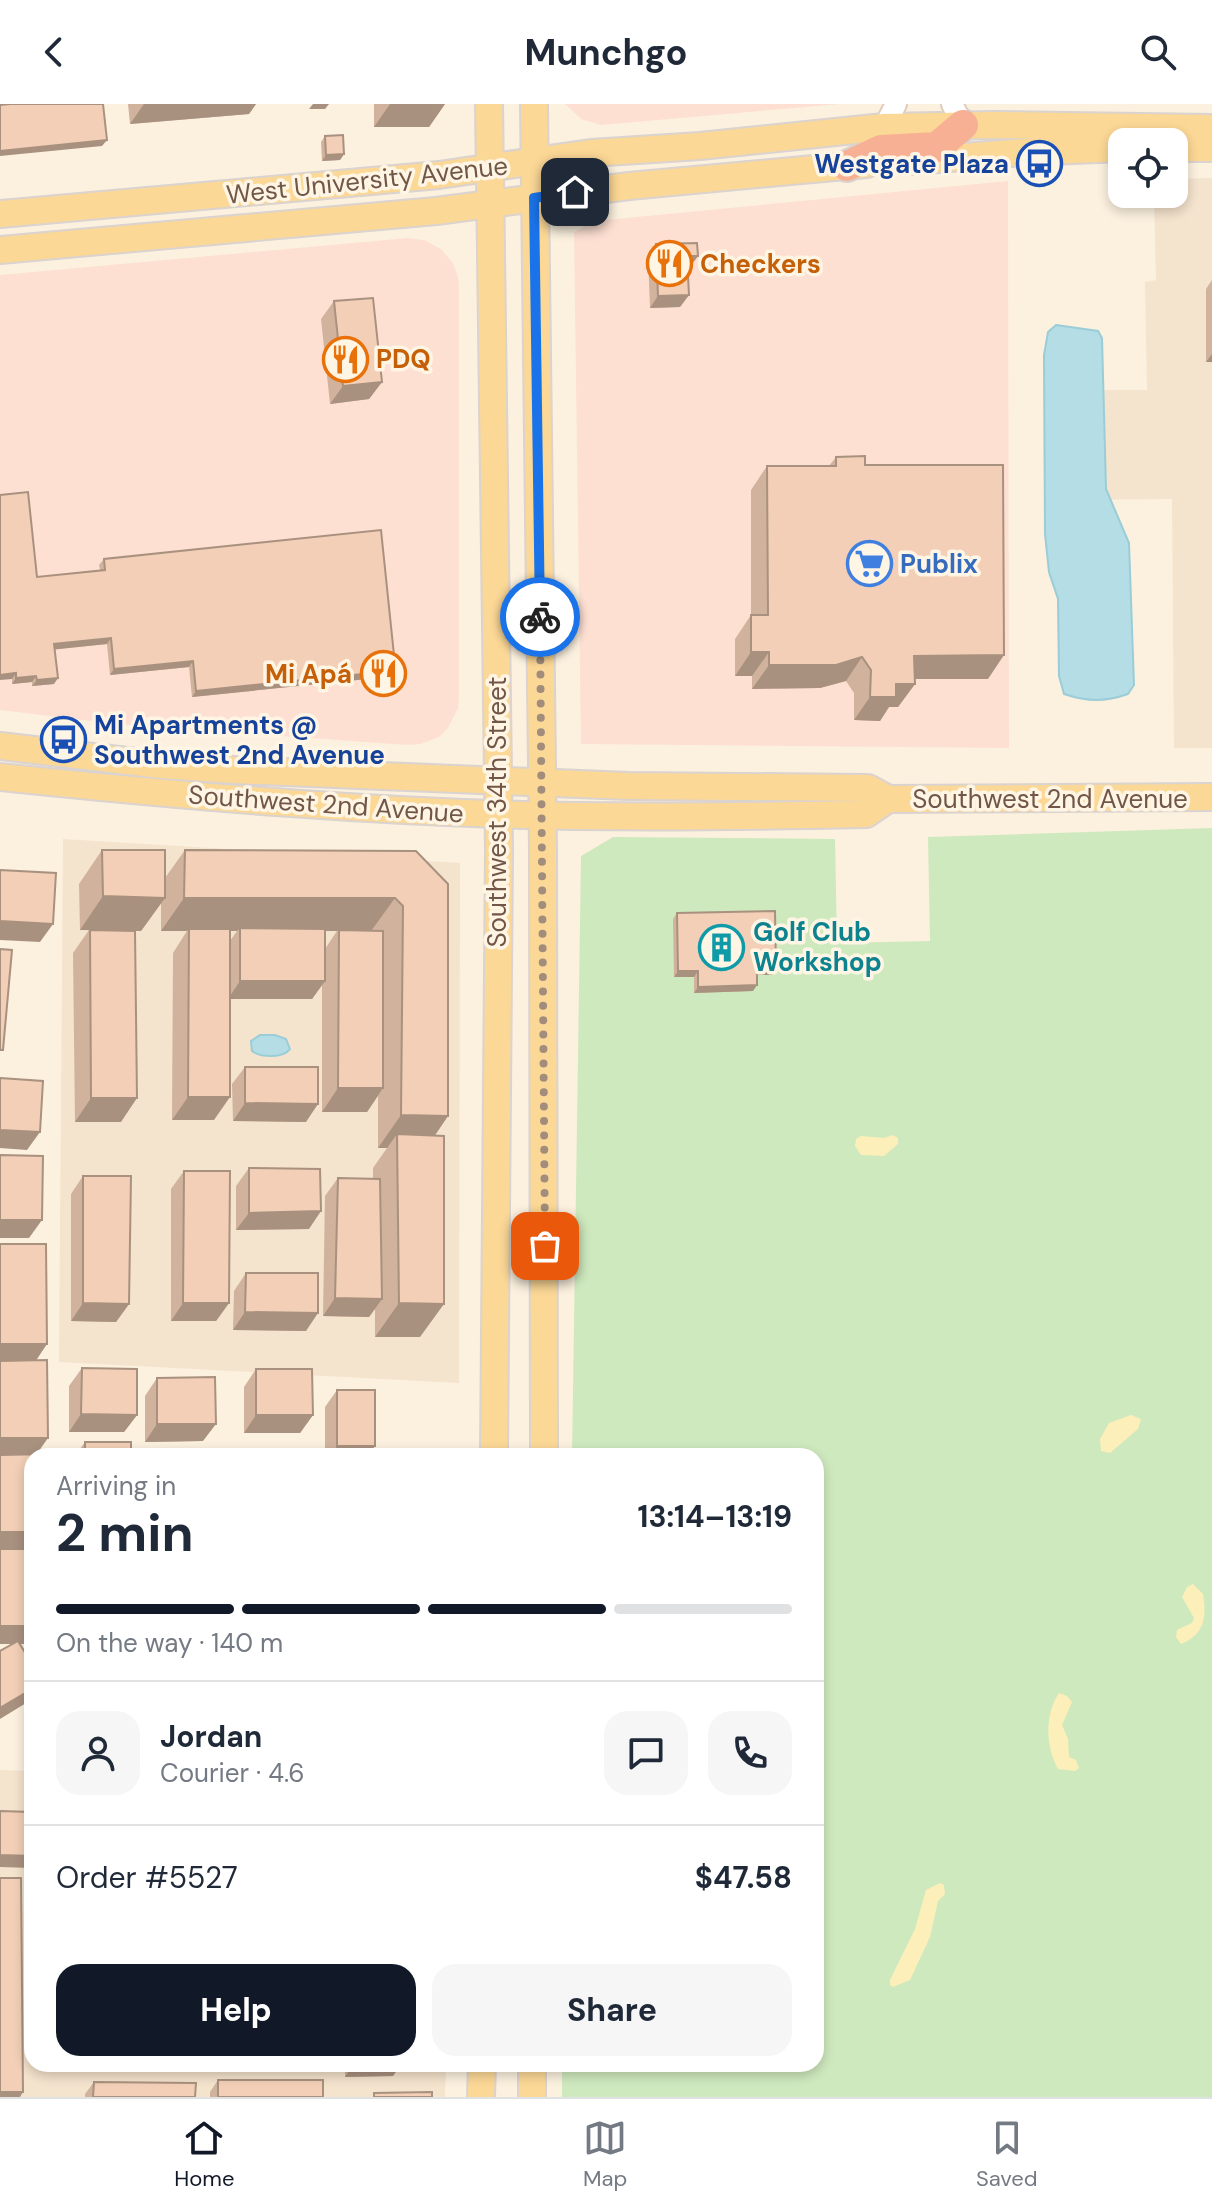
<!DOCTYPE html>
<html lang="en">
<head>
<meta charset="utf-8">
<style>
  body { margin:0; font-family:"DM Sans",sans-serif; background:#f6f6f7; color:#1f2937; height:100vh; display:flex; flex-direction:column; font-size:30px; white-space:nowrap }
  * { box-sizing:border-box; margin:0 }
  p { font-size:26px; color:#747a83 }
  .icon { flex:none; width:44px; height:44px; fill:none; stroke:currentColor; stroke-width:2; stroke-linecap:round; stroke-linejoin:round }
  .map { position:relative; flex:1; overflow:hidden }
  .details { position:absolute; left:24px; top:1344px; width:800px; height:624px; display:flex; flex-direction:column; background:#fff; border-radius:24px; box-shadow:0 4px 12px #0003 }
  .details>* { flex:none }
  .tools { position:absolute; left:1108px; top:24px; display:grid; gap:16px }
  .tools a { display:grid; place-items:center; width:80px; height:80px; border-radius:16px; background:#fff; box-shadow:0 4px 12px #0003; font-size:40px }
  .pin { position:absolute; display:grid; place-items:center; width:68px; height:68px; color:#fff; margin:-34px; border-radius:16px; box-shadow:0 4px 12px #0006 }
  .courier { position:absolute; display:grid; place-items:center; width:80px; height:80px; margin:-40px; border:6px solid #1a73e8; border-radius:50%; background:#fff; color:#222; box-shadow:0 2px 10px #0007 }
  .headline em { font-style:normal; font-weight:700 }
  .headline div { display:flex; flex-direction:column-reverse }
  .headline { display:flex; align-items:center; justify-content:space-between; height:136px; padding:0 32px }
  h1 { font-size:52px; font-weight:700; line-height:60px }
  .bar { display:grid; grid-template-columns:repeat(4,1fr); gap:12px 8px; align-content:center; height:96px; padding:0 32px }
  .bar i { height:10px; border-radius:6px; background:#e0e1e3 }
  .bar .on { background:#111827 }
  .bar p { grid-column:span 4 }
  .line { display:flex; align-items:center; gap:20px; padding:0 32px; border-top:2px solid #e0e1e3 }
  .line div { flex:1 }
  .round { display:grid; place-items:center; flex:none; width:84px; height:84px; border-radius:24px; background:#f6f6f7 }
  .action { display:flex; gap:16px; margin-top:auto; padding:16px 32px }
  .action a { flex:1; height:92px; border-radius:24px; background:#111827; color:#fff; font-size:32px; font-weight:700; line-height:92px; text-align:center }
  .action a+a { background:#f6f6f7; color:#1f2937 }
  header { display:flex; justify-content:space-between; align-items:center; height:104px; padding:0 32px; background:#fff; font-size:36px; font-weight:700 }
  .menu { display:flex; justify-content:space-around; align-items:center; height:112px; border-top:2px solid #e0e1e3; background:#fff; font-size:22px; color:#747a83 }
  .menu a { display:grid; justify-items:center; gap:4px }
  .menu .on { color:#111827 }
  .map>svg:first-child { display:block }
  .residential { fill:#f4e3cd }
  .commercial { fill:#fde0d2 }
  .green { fill:#cfe9be }
  .sand { fill:#fdefb9 }
  .water { fill:#b4dde5; stroke:#9acdd7; stroke-width:2 }
  .lines { fill:none; stroke-linecap:round; stroke-linejoin:round }
  .minor-casing { stroke:#e0cdbb; stroke-width:24 }
  .major-casing { stroke:#dad3cf; stroke-width:30 }
  .highway-casing { stroke:#dad3cf; stroke-width:34 }
  .minor { stroke:#fff; stroke-width:20 }
  .major { stroke:#fcd896; stroke-width:26 }
  .highway { stroke:#f8b094; stroke-width:30 }
  .wall { fill:#d0b29d; fill-rule:evenodd }
  .shaded-wall { fill:#a9917f }
  .building { fill:#f2cfb6; stroke:#a9917f; stroke-width:2 }
  .done { stroke:#a28d7c; stroke-width:8; stroke-dasharray:0 14.4 }
  .route { stroke:#1a73e8; stroke-width:10 }
  .labels { text-anchor:middle; stroke-width:7; stroke-linejoin:round; paint-order:stroke }
  .transit-label { font-size:26px; font-weight:bold; fill:#164399; stroke:#fff5e5; text-anchor:end }
  .street-label { font-size:26px; fill:#725747; stroke:#fff5e5 }
  .food-label { font-size:26px; font-weight:bold; fill:#c56008; stroke:#fff5e5; text-anchor:start }
  .shop-label { font-size:26px; font-weight:bold; fill:#366cbe; stroke:#fff5e5; text-anchor:start }
  .culture-label { font-size:26px; font-weight:bold; fill:#0d838f; stroke:#fff5e5; text-anchor:start }
</style>
</head>
<body>
<header><svg class="icon" aria-label="back" viewBox="0 0 24 24"><path d="M15 5l-7 7 7 7"/></svg>Munchgo<svg class="icon" aria-label="search" viewBox="0 0 24 24"><circle cx="10" cy="10" r="6"/><path d="M15 15l6 6"/></svg></header>
<div class="map">
<svg width="1212" height="1993" viewBox="0 0 1212 1993">
  <rect width="100%" height="100%" fill="#fcf1df"/>
  <g class="residential">
    <polygon points="1212,74 1212,644 1174,644 1172,395 1076,396 1074,286 1147,286 1145,178 1156,176 1154,90 1174,90 1174,75"/>
    <polygon points="63,735 460,759 459,1279 59,1258"/>
    <polygon points="0,1666 32,1667 32,1960 446,1960 445,1993 0,1993"/>
  </g>
  <g class="commercial">
    <polygon points="565,0 840,0 601,21 581,15"/>
    <polygon points="1008,77 1009,644 581,640 574,128 595,117"/>
    <polygon points="408,134 424,136 441,145 453,159 458,173 459,187 459,592 458,604 448,624 439,633 421,640 407,641 115,620 0,606 0,171"/>
  </g>
  <polygon class="green" points="1212,724 1212,1993 562,1993 562,1960 816,1960 816,1352 572,1352 581,752 613,733 835,735 837,839 930,837 928,733"/>
  <g class="sand">
    <polygon points="893,1031 898,1034 898,1040 884,1052 861,1051 855,1042 856,1035 861,1032 884,1034"/>
    <polygon points="1131,1311 1141,1315 1138,1325 1110,1349 1101,1347 1100,1335 1109,1319"/>
    <path d="M1193,1480L1203,1490C1207,1514 1204,1531 1181,1540L1176,1533L1177,1526L1192,1519L1194,1514L1182,1493L1187,1483Z"/>
    <path d="M1059,1589L1067,1592L1072,1598L1062,1621L1068,1635L1069,1653L1076,1656L1079,1664L1075,1667L1058,1665C1046,1643 1044,1611 1059,1589Z"/>
    <polygon points="940,1779 944,1781 945,1790 938,1797 930,1833 910,1876 893,1883 890,1881 890,1876 915,1825 926,1786"/>
  </g>
  <g class="water">
    <path d="M1056,221L1098,227L1102,234L1106,385L1129,439L1134,581L1128,590C1105,598 1088,598 1064,590L1059,572L1058,495L1049,468L1045,430L1044,251L1048,228Z"/>
    <path d="M260,931H275L286,935L290,945C283,955 260,953 252,947L251,937Z"/>
  </g>
  <g class="lines">
    <defs>
      <g id="minor">
        <polyline points="952,0 963,21"/>
        <polyline points="884,23 896,0"/>
      </g>
      <g id="major">
        <polyline points="489,0 499,746 494,1352"/>
        <polyline points="534,0 543,746 544,1352"/>
        <polyline points="1174,44 1212,44"/>
        <polyline points="914,57 1024,48 1122,44"/>
        <polyline points="0,110 439,71 591,49 700,42 884,23 993,21 1212,24"/>
        <polyline points="0,146 436,107 629,82 867,60"/>
        <polyline points="0,642 161,661 234,666 628,682 868,684 888,695 1212,693"/>
        <path d="M0,673C191,693 383,709 575,712C672,713 769,712 866,710L888,695"/>
        <polyline points="481,1993 482,1960"/>
        <polyline points="532,1993 532,1960"/>
      </g>
      <polyline id="highway" points="847,62 881,46 937,43 963,21"/>
    </defs>
    <use href="#minor" class="minor-casing"/>
    <use href="#major" class="major-casing"/>
    <use href="#highway" class="highway-casing"/>
    <use href="#minor" class="minor"/>
    <use href="#major" class="major"/>
    <use href="#highway" class="highway"/>
  </g>
  <g class="wall">
    <polygon points="128,0 256,0 249,10 130,20"/>
    <polygon points="374,0 445,0 429,23 374,23"/>
    <polygon points="325,32 344,50 340,56 322,57 321,38"/>
    <polygon points="656,140 698,152 689,164 688,164 689,191 680,203 650,204 648,152"/>
    <polygon points="1212,176 1212,258 1206,258 1206,185"/>
    <polygon points="334,197 382,278 369,295 330,300 321,215"/>
    <polygon points="836,353 865,361 988,575 914,575 915,580 898,603 889,603 880,617 854,616 854,589 846,577 820,584 752,585 752,572 735,572 735,535 751,511 751,386 767,362 829,362"/>
    <polygon points="104,455 397,580 393,586 369,589 367,575 192,593 189,563 110,571 107,540 55,545 54,580 32,582 32,578 12,580 12,575 37,473 100,466 99,461"/>
    <path d="M102,746L165,774L185,746L416,747L448,1012L435,1031L420,1233H375V1205L369,1213L323,1212L325,1092L338,1074H373V1064L387,1044H378V992L367,1008H322V881L312,895H230L214,1016H172L173,849L187,827H161V799L141,827H127L121,1018H75L73,849L89,826H80L79,780ZM230,827H237L230,837ZM325,827H337L325,845Z"/>
    <polygon points="677,809 776,865 772,871 757,871 753,887 694,889 694,873 674,873 673,815"/>
    <polygon points="245,963 306,1018 233,1017 232,980"/>
    <polygon points="249,1064 309,1125 236,1126 236,1082"/>
    <polygon points="184,1067 229,1199 216,1217 171,1217 171,1085"/>
    <polygon points="83,1072 129,1200 116,1218 71,1217 71,1090"/>
    <polygon points="246,1169 306,1227 233,1226 234,1187"/>
    <polygon points="82,1264 137,1311 124,1328 69,1328 69,1282"/>
    <polygon points="256,1265 313,1311 300,1329 244,1329 244,1283"/>
    <polygon points="157,1274 203,1337 145,1338 145,1292"/>
    <polygon points="337,1286 368,1352 325,1352 325,1303"/>
    <polygon points="85,1338 131,1352 75,1352"/>
    <polygon points="345,1960 401,1960 393,1972 345,1973"/>
    <polygon points="218,1976 323,1993 210,1993 210,1988"/>
    <polygon points="94,1978 195,1993 85,1993 85,1990"/>
  </g>
  <g class="shaded-wall">
    <polygon points="144,0 256,0 249,10 130,20"/>
    <polygon points="313,0 329,0 325,5 309,5"/>
    <polygon points="390,0 445,0 429,23 374,23"/>
    <polygon points="107,36 102,42 0,52 0,47"/>
    <polygon points="344,50 340,56 322,57 326,51"/>
    <polygon points="687,152 698,152 689,164 679,164"/>
    <polygon points="689,191 680,203 650,204 658,192"/>
    <polygon points="1212,250 1212,258 1206,258"/>
    <polygon points="382,278 369,295 330,300 343,282"/>
    <polygon points="111,534 107,540 50,546 54,540"/>
    <polygon points="751,548 769,548 752,572 735,572"/>
    <polygon points="1004,551 988,575 897,575 914,552"/>
    <polygon points="862,553 846,577 820,584 752,585 769,561"/>
    <polygon points="193,557 189,563 110,571 114,565"/>
    <polygon points="16,569 12,575 0,576 0,571"/>
    <polygon points="372,569 367,575 192,593 196,587"/>
    <polygon points="36,572 32,578 12,580 16,574"/>
    <polygon points="58,574 54,580 32,582 37,576"/>
    <polygon points="397,580 393,586 369,589 373,583"/>
    <polygon points="896,580 915,580 898,603 889,603 880,617 854,616 870,593"/>
    <polygon points="103,792 165,794 141,827 80,826"/>
    <polygon points="184,794 395,794 371,827 339,826 337,827 240,827 240,824 237,827 189,827 189,825 187,827 161,827"/>
    <polygon points="0,817 53,820 40,838 0,836"/>
    <polygon points="757,865 776,865 772,871 752,871"/>
    <polygon points="678,867 698,867 694,873 674,873"/>
    <polygon points="240,877 325,877 312,895 228,895"/>
    <polygon points="757,881 753,887 694,889 698,883"/>
    <polygon points="338,984 383,984 367,1008 322,1008"/>
    <polygon points="188,993 230,993 214,1016 172,1016"/>
    <polygon points="91,994 137,994 121,1018 75,1018"/>
    <polygon points="245,999 318,1000 306,1018 233,1017"/>
    <polygon points="401,1011 448,1012 425,1046 397,1030 387,1044 378,1044"/>
    <polygon points="0,1026 40,1028 27,1046 0,1044"/>
    <polygon points="321,1107 309,1125 236,1126 249,1109"/>
    <polygon points="0,1116 42,1116 29,1134 0,1134"/>
    <polygon points="335,1194 382,1195 369,1213 323,1212"/>
    <polygon points="83,1199 129,1200 116,1218 71,1217"/>
    <polygon points="183,1199 229,1199 216,1217 171,1217"/>
    <polygon points="399,1199 444,1200 420,1233 375,1233"/>
    <polygon points="245,1208 318,1209 306,1227 233,1226"/>
    <polygon points="0,1240 47,1240 35,1258 0,1258"/>
    <polygon points="81,1310 137,1311 124,1328 69,1328"/>
    <polygon points="256,1311 313,1311 300,1329 244,1329"/>
    <polygon points="157,1320 216,1320 203,1337 145,1338"/>
    <polygon points="0,1334 48,1334 36,1351 0,1352"/>
    <polygon points="337,1342 375,1342 368,1352 331,1352"/>
    <polygon points="0,1428 32,1428 32,1445 0,1446"/>
    <rect x="0" y="1522" width="32" height="18"/>
    <polygon points="32,1585 32,1594 31,1596 0,1615 0,1604"/>
    <polygon points="0,1751 32,1752 32,1764 0,1763"/>
    <polygon points="401,1960 393,1972 345,1973 353,1961"/>
    <polygon points="0,1988 23,1988 20,1993 0,1993"/>
  </g>
  <g class="building">
    <polygon points="10,0 103,0 107,36 0,47 0,1"/>
    <polygon points="343,31 344,50 326,51 325,32"/>
    <polygon points="697,139 698,152 687,152 689,191 658,192 656,140"/>
    <polygon points="373,194 382,278 343,282 334,197"/>
    <polygon points="865,352 865,361 1003,361 1004,551 914,552 915,580 896,580 896,593 870,593 871,566 862,553 836,561 769,561 769,548 751,548 751,511 768,511 767,362 836,362 836,353"/>
    <polygon points="28,388 37,473 105,466 104,455 381,426 397,580 373,583 372,569 196,587 193,557 114,565 111,534 54,540 58,574 37,576 36,572 16,574 16,569 0,571 0,391"/>
    <polygon points="102,746 165,746 165,794 103,792"/>
    <polygon points="185,746 416,747 448,780 448,1012 401,1011 403,802 395,794 184,794"/>
    <polygon points="0,766 56,769 53,820 0,817"/>
    <polygon points="775,807 776,865 757,865 757,881 698,883 698,867 678,867 677,809"/>
    <polygon points="240,824 325,825 325,877 240,877"/>
    <polygon points="189,825 230,825 230,993 188,993"/>
    <polygon points="90,826 135,827 137,994 91,994"/>
    <polygon points="339,826 383,827 383,984 338,984"/>
    <polygon points="0,845 12,846 3,946 0,946"/>
    <polygon points="245,963 318,963 318,1000 245,999"/>
    <polygon points="0,974 43,977 40,1028 0,1026"/>
    <polygon points="397,1030 444,1032 444,1200 399,1199"/>
    <polygon points="0,1051 43,1052 42,1116 0,1116"/>
    <polygon points="249,1064 320,1065 321,1107 249,1109"/>
    <polygon points="184,1067 230,1067 229,1199 183,1199"/>
    <polygon points="83,1072 131,1072 129,1200 83,1199"/>
    <polygon points="338,1074 380,1075 382,1195 335,1194"/>
    <polygon points="0,1140 46,1140 47,1240 0,1240"/>
    <polygon points="246,1169 318,1169 318,1209 245,1208"/>
    <polygon points="47,1256 48,1334 0,1334 0,1257"/>
    <polygon points="82,1264 137,1265 137,1311 81,1310"/>
    <polygon points="256,1265 312,1265 313,1311 256,1311"/>
    <polygon points="215,1273 216,1320 157,1320 157,1274"/>
    <rect x="337" y="1286" width="38" height="56"/>
    <rect x="85" y="1338" width="46" height="14"/>
    <polygon points="47,1350 47,1352 32,1352 32,1428 0,1428 0,1351"/>
    <rect x="0" y="1445" width="32" height="77"/>
    <polygon points="18,1537 32,1560 32,1585 0,1604 0,1547"/>
    <polygon points="0,1707 32,1708 32,1752 0,1751"/>
    <polygon points="0,1774 21,1774 23,1988 0,1988"/>
    <polygon points="353,1960 401,1960 353,1961"/>
    <rect x="218" y="1976" width="105" height="17"/>
    <polygon points="94,1978 196,1979 195,1993 93,1993"/>
    <polygon points="432,1988 432,1993 374,1993 374,1989"/>
  </g>
  <g class="lines">
    <polyline class="done" points="540,513 545,1142"/>
    <polyline class="route" points="540,513 534,94 575,88"/>
  </g>
  <defs>
    <symbol id="bus-ring" viewBox="-11 -11 22 22"><circle r="9.5" fill="#fff5e5" stroke="#1a4fb4" stroke-width="1.5"/><path d="M-5-6H5V4H4V6H2V4H-2V6H-4V4H-5ZM-3.5-4V0h7V-4ZM-3.5 1.2v1.5H-2V1.2ZM2 1.2v1.5H3.5V1.2Z" fill="#1a4fb4"/></symbol>
    <symbol id="restaurant-ring" viewBox="-11 -11 22 22"><circle r="9.5" fill="#fff5e5" stroke="#e8710a" stroke-width="1.5"/><path d="M-5-6h1v4h1v-4h1v4h1v-4h1v5L-1.5 .5V6h-2V.5L-5-1ZM5-6V6H3V1.5H1.5Q1.5-4 5-6Z" fill="#e8710a"/></symbol>
    <symbol id="supermarket-ring" viewBox="-11 -11 22 22"><circle r="9.5" fill="#fff5e5" stroke="#3f7fe0" stroke-width="1.5"/><path d="M-6-5.5h2.5l.6 2H6L4.5 2H-2.5L-4.4-4H-6ZM-1.5 3.2a1.3 1.3 0 1 0 .1 0ZM3 3.2a1.3 1.3 0 1 0 .1 0Z" fill="#3f7fe0"/></symbol>
    <symbol id="building-ring" viewBox="-11 -11 22 22"><circle r="9.5" fill="#fff5e5" stroke="#0f9aa8" stroke-width="1.5"/><path d="M-4-6H4V6H1V3H-1V6H-4ZM-2.5-4.3h1.7v1.8h-1.7ZM.8-4.3h1.7v1.8H.8ZM-2.5-1h1.7V.8h-1.7ZM.8-1h1.7V.8H.8Z" fill="#0f9aa8"/></symbol>
  </defs>
  <g fill-rule="evenodd">
    <use href="#bus-ring" x="1014" y="34" width="51" height="51"/>
    <use href="#restaurant-ring" x="644" y="134" width="51" height="51"/>
    <use href="#restaurant-ring" x="320" y="230" width="51" height="51"/>
    <use href="#supermarket-ring" x="844" y="434" width="51" height="51"/>
    <use href="#restaurant-ring" x="358" y="544" width="51" height="51"/>
    <use href="#bus-ring" x="38" y="610" width="51" height="51"/>
    <use href="#building-ring" x="696" y="818" width="51" height="51"/>
  </g>
  <g class="labels">
    <g class="transit-label">
      <text x="1009" y="69">Westgate Plaza</text>
      <text x="94" y="630" text-anchor="start">Mi Apartments @<tspan x="94" dy="30">Southwest 2nd Avenue</tspan></text>
    </g>
    <g class="street-label">
      <text transform="translate(367 76) rotate(-6)" y="9">West University Avenue</text>
      <text x="1050" y="704">Southwest 2nd Avenue</text>
      <text transform="translate(326 700) rotate(4)" y="9">Southwest 2nd Avenue</text>
      <text transform="translate(497 708) rotate(-90)" y="9">Southwest 34th Street</text>
    </g>
    <g class="food-label">
      <text x="700" y="169">Checkers</text>
      <text x="376" y="264">PDQ</text>
      <text x="352" y="579" text-anchor="end">Mi Apá</text>
    </g>
    <g class="shop-label">
      <text x="900" y="469">Publix</text>
    </g>
    <g class="culture-label">
      <text x="753" y="837">Golf Club<tspan x="753" dy="30">Workshop</tspan></text>
    </g>
  </g>
</svg>
<div class="tools">
<a><svg class="icon" aria-label="locate" viewBox="0 0 24 24"><circle cx="12" cy="12" r="6"/><path d="M12 2v4M12 18v4M2 12h4M18 12h4"/></svg></a>
</div>
<div class="pin" style="left:545px;top:1142px;background:#ea580c"><svg class="icon" aria-label="bag" viewBox="0 0 24 24"><path d="M5 8h14l-1 12H6zM9 8a3 3 0 0 1 6 0"/></svg></div>
<div class="pin" style="left:575px;top:88px;background:#1f2937"><svg class="icon" aria-label="home" viewBox="0 0 24 24"><path d="M3 11l9-7 9 7M6 9v11h12V9"/></svg></div>
<div class="courier" style="left:540px;top:513px"><svg class="icon" aria-label="bike" viewBox="0 0 24 24"><circle cx="6" cy="16" r="4"/><circle cx="18" cy="16" r="4"/><path d="M6 16l4-8h5l3 8M10 8l3 8H6M13 5h3"/></svg></div>
<section class="details">
<div class="headline"><div><h1>2 min</h1><p>Arriving in</p></div><em>13:14–13:19</em></div>
<div class="bar"><i class="on"></i><i class="on"></i><i class="on"></i><i></i><p>On the way · 140 m</p></div>
<div class="line" style="height:144px"><a class="round"><svg class="icon" aria-label="person" viewBox="0 0 24 24"><circle cx="12" cy="8" r="4"/><path d="M4 21q1-7 8-7t8 7"/></svg></a><div><b>Jordan</b><p>Courier · 4.6</p></div><a class="round"><svg class="icon" aria-label="chat" viewBox="0 0 24 24"><path d="M4 5h16v11H9l-5 4z"/></svg></a><a class="round"><svg class="icon" aria-label="phone" viewBox="0 0 24 24"><path d="M5 4h4l2 5-3 2q2 4 5 5l2-3 5 2v4C11 20 4 13 5 4z"/></svg></a></div>
<div class="line" style="height:104px"><div>Order #5527</div><b>$47.58</b></div>
<div class="action"><a>Help</a><a>Share</a></div>
</section>
</div>
<nav class="menu">
<a class="on"><svg class="icon" aria-label="home" viewBox="0 0 24 24"><path d="M3 11l9-7 9 7M6 9v11h12V9"/></svg>Home</a>
<a><svg class="icon" aria-label="map" viewBox="0 0 24 24"><path d="M3 6l6-2 6 2 6-2v14l-6 2-6-2-6 2zM9 4v14M15 6v14"/></svg>Map</a>
<a><svg class="icon" aria-label="saved" viewBox="0 0 24 24"><path d="M7 4h10v16l-5-4-5 4z"/></svg>Saved</a>
</nav>
</body>
</html>
